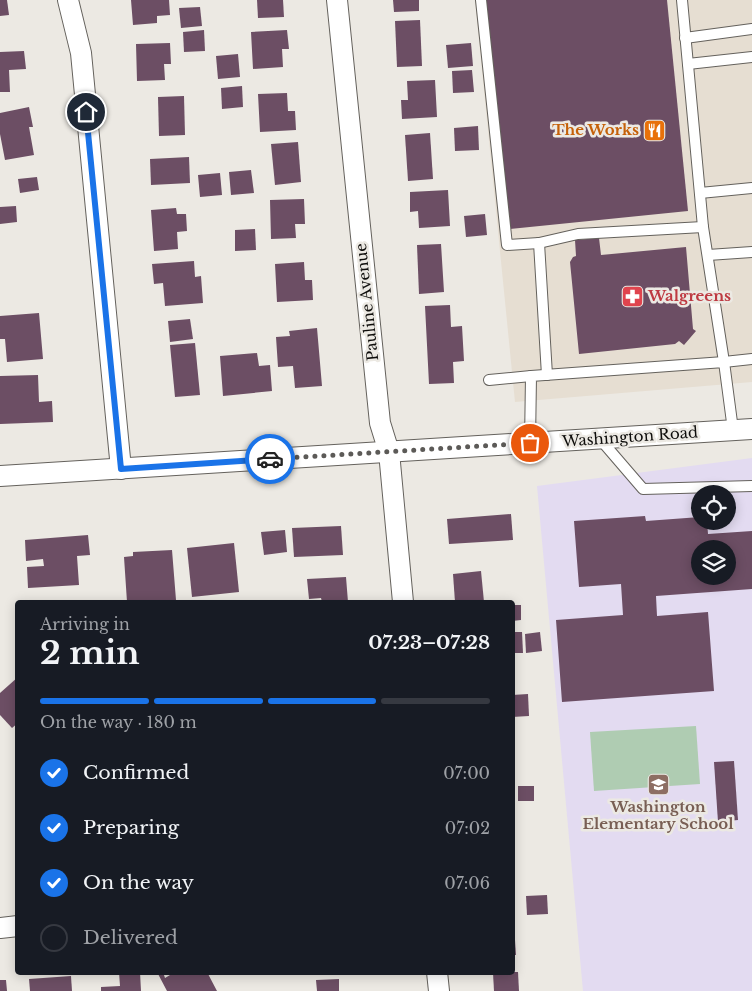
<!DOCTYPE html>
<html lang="en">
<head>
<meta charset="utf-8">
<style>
  body { margin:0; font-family:"Libre Baskerville",serif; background:#242831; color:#f1f3f6; height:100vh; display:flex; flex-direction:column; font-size:19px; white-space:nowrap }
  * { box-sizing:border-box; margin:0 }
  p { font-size:16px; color:#9ea1a6 }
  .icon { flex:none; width:28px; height:28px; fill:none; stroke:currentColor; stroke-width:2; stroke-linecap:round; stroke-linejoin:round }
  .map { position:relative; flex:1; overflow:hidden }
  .panel { position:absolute; left:15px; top:600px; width:500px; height:375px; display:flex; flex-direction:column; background:#171b24; border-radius:5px; box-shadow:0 2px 12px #0003 }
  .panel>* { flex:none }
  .buttons { position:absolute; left:691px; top:485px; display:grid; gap:10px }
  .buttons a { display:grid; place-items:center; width:45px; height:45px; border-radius:50%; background:#171b24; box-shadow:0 2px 12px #0003; font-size:25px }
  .pin { position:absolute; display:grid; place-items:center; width:42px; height:42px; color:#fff; margin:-21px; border:2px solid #fff; border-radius:50%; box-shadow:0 1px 5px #0007 }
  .courier { position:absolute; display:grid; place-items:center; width:50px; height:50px; margin:-25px; border:4px solid #1a73e8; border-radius:50%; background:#fff; color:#222; box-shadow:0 1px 6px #0007 }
  .overview em { font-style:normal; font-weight:800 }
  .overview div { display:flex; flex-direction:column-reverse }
  .overview { display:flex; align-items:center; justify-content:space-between; height:85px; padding:0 25px }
  h1 { font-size:32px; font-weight:800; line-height:38px }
  .bar { display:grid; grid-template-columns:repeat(4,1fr); gap:8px 5px; align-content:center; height:60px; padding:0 25px }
  .bar i { height:6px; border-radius:4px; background:#363941 }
  .bar .active { background:#1a73e8 }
  .bar p { grid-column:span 4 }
  ol { padding:0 25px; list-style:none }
  li { display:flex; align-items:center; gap:15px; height:55px }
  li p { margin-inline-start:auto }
  li .icon { padding:5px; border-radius:50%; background:#1a73e8; color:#fff; stroke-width:4 }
  li:last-child { color:#9ea1a6 }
  li i { width:28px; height:28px; border:2px solid #363941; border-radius:50% }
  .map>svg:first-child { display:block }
  .built { fill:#e6ded2 }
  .education { fill:#e3dbf1; fill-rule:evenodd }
  .green { fill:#afccb2 }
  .building { fill:#6c4e64; fill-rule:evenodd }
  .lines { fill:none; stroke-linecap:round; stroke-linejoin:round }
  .lane-casing { stroke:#64615c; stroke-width:12 }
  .street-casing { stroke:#64615c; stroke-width:22 }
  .lane { stroke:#fff; stroke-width:10 }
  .street { stroke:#fff; stroke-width:20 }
  .done { stroke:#5c5a57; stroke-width:5; stroke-dasharray:0 9 }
  .route { stroke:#1a73e8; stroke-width:6 }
  .labels { text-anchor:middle; stroke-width:5; stroke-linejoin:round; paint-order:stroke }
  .food-label { font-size:15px; font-weight:bold; fill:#c56008; stroke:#ece9e3; text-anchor:end }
  .health-label { font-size:15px; font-weight:bold; fill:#be3a42; stroke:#ece9e3; text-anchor:start }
  .street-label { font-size:15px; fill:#0e0d0b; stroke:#ece9e3 }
  .education-label { font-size:15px; font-weight:bold; fill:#785e54; stroke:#ece9e3 }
</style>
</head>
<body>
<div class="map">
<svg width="752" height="991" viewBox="0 0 752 991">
  <rect width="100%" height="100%" fill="#ece9e3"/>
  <polygon class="built" points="475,0 752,0 752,382 515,402"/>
  <path class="education" d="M752,458V991H583L537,486ZM700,494H728V521H700ZM700,549H728V576H700Z"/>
  <polygon class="green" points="696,726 700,784 594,791 590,732"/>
  <g class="building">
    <polygon points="0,0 7,0 9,15 0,16"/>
    <polygon points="131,0 169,0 170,15 157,16 157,23 133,25"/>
    <polygon points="257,0 283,0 284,17 258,18"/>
    <polygon points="393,0 419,0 419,11 394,12"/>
    <polygon points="486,0 667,0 688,211 510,229"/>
    <polygon points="200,7 202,26 181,28 179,8"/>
    <polygon points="420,20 422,66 397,67 395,21"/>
    <polygon points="204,30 205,51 184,52 183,32"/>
    <polygon points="287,30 289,49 282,49 283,67 253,69 251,32"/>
    <polygon points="170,43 171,64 164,64 165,80 137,81 136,44"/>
    <polygon points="471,43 473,66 448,68 446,45"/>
    <polygon points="24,51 26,69 9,70 10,92 0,92 0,52"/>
    <polygon points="238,54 240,77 218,79 216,56"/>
    <polygon points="472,70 474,92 453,93 452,71"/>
    <polygon points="435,80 437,117 402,119 401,100 408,100 407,81"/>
    <polygon points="242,86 243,107 222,109 221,88"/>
    <polygon points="287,93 288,111 295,111 296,130 260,132 258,94"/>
    <polygon points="184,96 185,135 159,136 158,97"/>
    <polygon points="29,107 33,127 29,127 34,155 5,160 0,134 0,113"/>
    <polygon points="478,126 479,150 455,151 454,128"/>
    <polygon points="430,133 433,179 408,181 405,135"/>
    <polygon points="298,142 301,182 275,185 271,144"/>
    <polygon points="189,157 190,183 151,185 150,159"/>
    <polygon points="251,170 254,193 231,195 229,172"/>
    <polygon points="220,173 222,195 200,197 198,175"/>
    <polygon points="37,177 39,190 20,193 18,179"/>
    <polygon points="448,190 450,226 419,228 418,211 410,212 410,192"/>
    <polygon points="304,199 305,224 295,224 296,238 271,239 270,200"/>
    <polygon points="16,206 17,222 0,224 0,207"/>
    <polygon points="176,208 177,214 186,214 187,231 177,232 178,249 154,251 151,210"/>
    <polygon points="485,214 487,235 466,237 464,216"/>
    <polygon points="255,229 256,250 235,251 235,230"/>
    <polygon points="599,238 601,255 686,247 693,329 696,331 684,345 679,341 675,344 579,354 570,262 573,257 576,256 575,240"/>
    <polygon points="441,244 444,292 419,294 417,245"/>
    <polygon points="194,261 195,277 201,276 203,303 165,306 163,283 154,284 152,264"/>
    <polygon points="304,262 305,280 312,280 313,300 277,302 275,264"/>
    <polygon points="450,305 451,327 462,326 464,361 453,362 454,383 429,384 425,306"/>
    <polygon points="39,313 43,359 7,362 5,339 0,339 0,316"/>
    <polygon points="190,319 193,339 170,342 168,321"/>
    <polygon points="317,328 322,386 295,388 293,366 278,367 276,337 290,336 289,331"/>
    <polygon points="195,343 200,395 175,397 170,345"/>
    <polygon points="257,353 259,366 270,365 272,391 223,396 220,356"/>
    <polygon points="38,375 39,402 52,401 53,422 0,424 0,376"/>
    <polygon points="511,514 513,540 449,544 447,519"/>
    <path d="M645,516L646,521L700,517V521H707L708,534L752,531V589L656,596L657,616L708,612L714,691L562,702L556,620L623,615L621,584L579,587L574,521ZM700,549H728V576H700Z"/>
    <polygon points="341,526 343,555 294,557 292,528"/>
    <polygon points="285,530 287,552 264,555 261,532"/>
    <polygon points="88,535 90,555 77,556 79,585 28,588 27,567 44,566 43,559 26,561 25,540"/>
    <polygon points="234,543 239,592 192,597 187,548"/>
    <polygon points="172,550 176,600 127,602 124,557 133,556 133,552"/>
    <polygon points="481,571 484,602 455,602 453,574"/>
    <polygon points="346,577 348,602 322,602 321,598 309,599 307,579"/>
    <polygon points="512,605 521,605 521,620 512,621"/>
    <polygon points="512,632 522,632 523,653 512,653"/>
    <polygon points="540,632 542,651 526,653 525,634"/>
    <polygon points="18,677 18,723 12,728 0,715 0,693"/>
    <polygon points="528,694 529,716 512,717 512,695"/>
    <polygon points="734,761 738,820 718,822 714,762"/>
    <rect x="518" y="786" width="16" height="15"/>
    <polygon points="547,895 548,914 527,915 526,896"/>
    <polygon points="512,925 514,925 516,955 512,955"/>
    <polygon points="119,972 140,972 141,991 101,991 101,987 120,986"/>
    <polygon points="157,972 163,972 165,978 175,972 207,972 217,991 167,991"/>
    <polygon points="512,972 518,972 519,991 494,991 493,973"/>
    <polygon points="71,976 72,991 30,991 29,979"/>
    <polygon points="339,979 339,991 317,991 316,980"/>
    <polygon points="0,980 6,980 7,991 0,991"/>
  </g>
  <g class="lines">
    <defs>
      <g id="lane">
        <polyline points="481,0 507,245 539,243 578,234 703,227"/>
        <polyline points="682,0 703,227 724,362 752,359"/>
        <polyline points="685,38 752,29"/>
        <polyline points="688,64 752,57"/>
        <polyline points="700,193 752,188"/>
        <polyline points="539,243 547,375"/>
        <polyline points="708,255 752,252"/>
        <polyline points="489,380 531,376"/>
        <polyline points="600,439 643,489 752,486"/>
        <polyline points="530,443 531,376 724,362 733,430"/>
      </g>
      <g id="street">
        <polyline points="68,0 81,53 121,469"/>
        <polyline points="337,0 380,423 389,452 403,602"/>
        <polyline points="0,476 752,429"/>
        <polyline points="0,928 18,926"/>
        <polyline points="437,972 439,991"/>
      </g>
    </defs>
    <use href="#lane" class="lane-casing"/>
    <use href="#street" class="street-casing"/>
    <use href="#lane" class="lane"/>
    <use href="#street" class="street"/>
  </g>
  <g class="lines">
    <polyline class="done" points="270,459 530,443"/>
    <polyline class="route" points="86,112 121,469 270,459"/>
  </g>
  <defs>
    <symbol id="restaurant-square" viewBox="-11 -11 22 22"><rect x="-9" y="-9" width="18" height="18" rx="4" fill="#e8710a" stroke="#ece9e3"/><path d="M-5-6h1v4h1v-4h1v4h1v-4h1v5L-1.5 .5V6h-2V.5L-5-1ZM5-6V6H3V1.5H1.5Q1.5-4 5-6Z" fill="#fff"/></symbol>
    <symbol id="pharmacy-square" viewBox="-11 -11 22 22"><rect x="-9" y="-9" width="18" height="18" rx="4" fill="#e0444e" stroke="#ece9e3"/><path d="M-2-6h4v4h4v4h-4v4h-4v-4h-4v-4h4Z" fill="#fff"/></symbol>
    <symbol id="school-square" viewBox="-11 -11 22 22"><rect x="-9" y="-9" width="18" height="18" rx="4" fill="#8d6e63" stroke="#ece9e3"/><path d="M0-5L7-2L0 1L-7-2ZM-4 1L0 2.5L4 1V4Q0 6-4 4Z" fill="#fff"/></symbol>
  </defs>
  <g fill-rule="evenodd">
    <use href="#restaurant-square" x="642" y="118" width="25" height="25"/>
    <use href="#pharmacy-square" x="620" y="284" width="25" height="25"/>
    <use href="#school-square" x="646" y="772" width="25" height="25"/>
  </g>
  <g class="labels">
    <g class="food-label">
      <text x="639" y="135">The Works</text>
    </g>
    <g class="health-label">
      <text x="648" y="301">Walgreens</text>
    </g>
    <g class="street-label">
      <text transform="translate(367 302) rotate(-96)" y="5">Pauline Avenue</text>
      <text transform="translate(630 437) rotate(-4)" y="5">Washington Road</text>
    </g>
    <g class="education-label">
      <text x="658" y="812">Washington<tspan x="658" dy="17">Elementary School</tspan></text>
    </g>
  </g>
</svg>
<div class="buttons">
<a><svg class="icon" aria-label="locate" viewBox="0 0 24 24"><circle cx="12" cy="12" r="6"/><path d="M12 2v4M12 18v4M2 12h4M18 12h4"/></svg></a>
<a><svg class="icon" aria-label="layers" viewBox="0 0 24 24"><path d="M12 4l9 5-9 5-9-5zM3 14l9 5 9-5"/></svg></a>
</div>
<div class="pin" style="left:530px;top:443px;background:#ea580c"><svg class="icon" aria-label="bag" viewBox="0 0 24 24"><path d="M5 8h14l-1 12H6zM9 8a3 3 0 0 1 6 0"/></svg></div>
<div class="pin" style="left:86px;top:112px;background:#1f2937"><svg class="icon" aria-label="home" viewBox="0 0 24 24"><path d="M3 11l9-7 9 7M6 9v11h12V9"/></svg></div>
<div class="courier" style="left:270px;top:459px"><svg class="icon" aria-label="car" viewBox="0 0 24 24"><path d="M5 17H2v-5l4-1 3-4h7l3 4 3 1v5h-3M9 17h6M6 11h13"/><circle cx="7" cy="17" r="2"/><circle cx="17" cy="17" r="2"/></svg></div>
<section class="panel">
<div class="overview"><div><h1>2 min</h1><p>Arriving in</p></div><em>07:23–07:28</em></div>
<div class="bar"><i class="active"></i><i class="active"></i><i class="active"></i><i></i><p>On the way · 180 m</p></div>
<ol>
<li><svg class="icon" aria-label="check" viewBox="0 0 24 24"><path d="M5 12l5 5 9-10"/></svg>Confirmed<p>07:00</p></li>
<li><svg class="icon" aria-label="check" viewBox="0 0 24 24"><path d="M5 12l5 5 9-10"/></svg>Preparing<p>07:02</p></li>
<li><svg class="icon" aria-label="check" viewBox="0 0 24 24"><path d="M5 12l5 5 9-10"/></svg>On the way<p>07:06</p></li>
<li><i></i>Delivered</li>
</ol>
</section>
</div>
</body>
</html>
